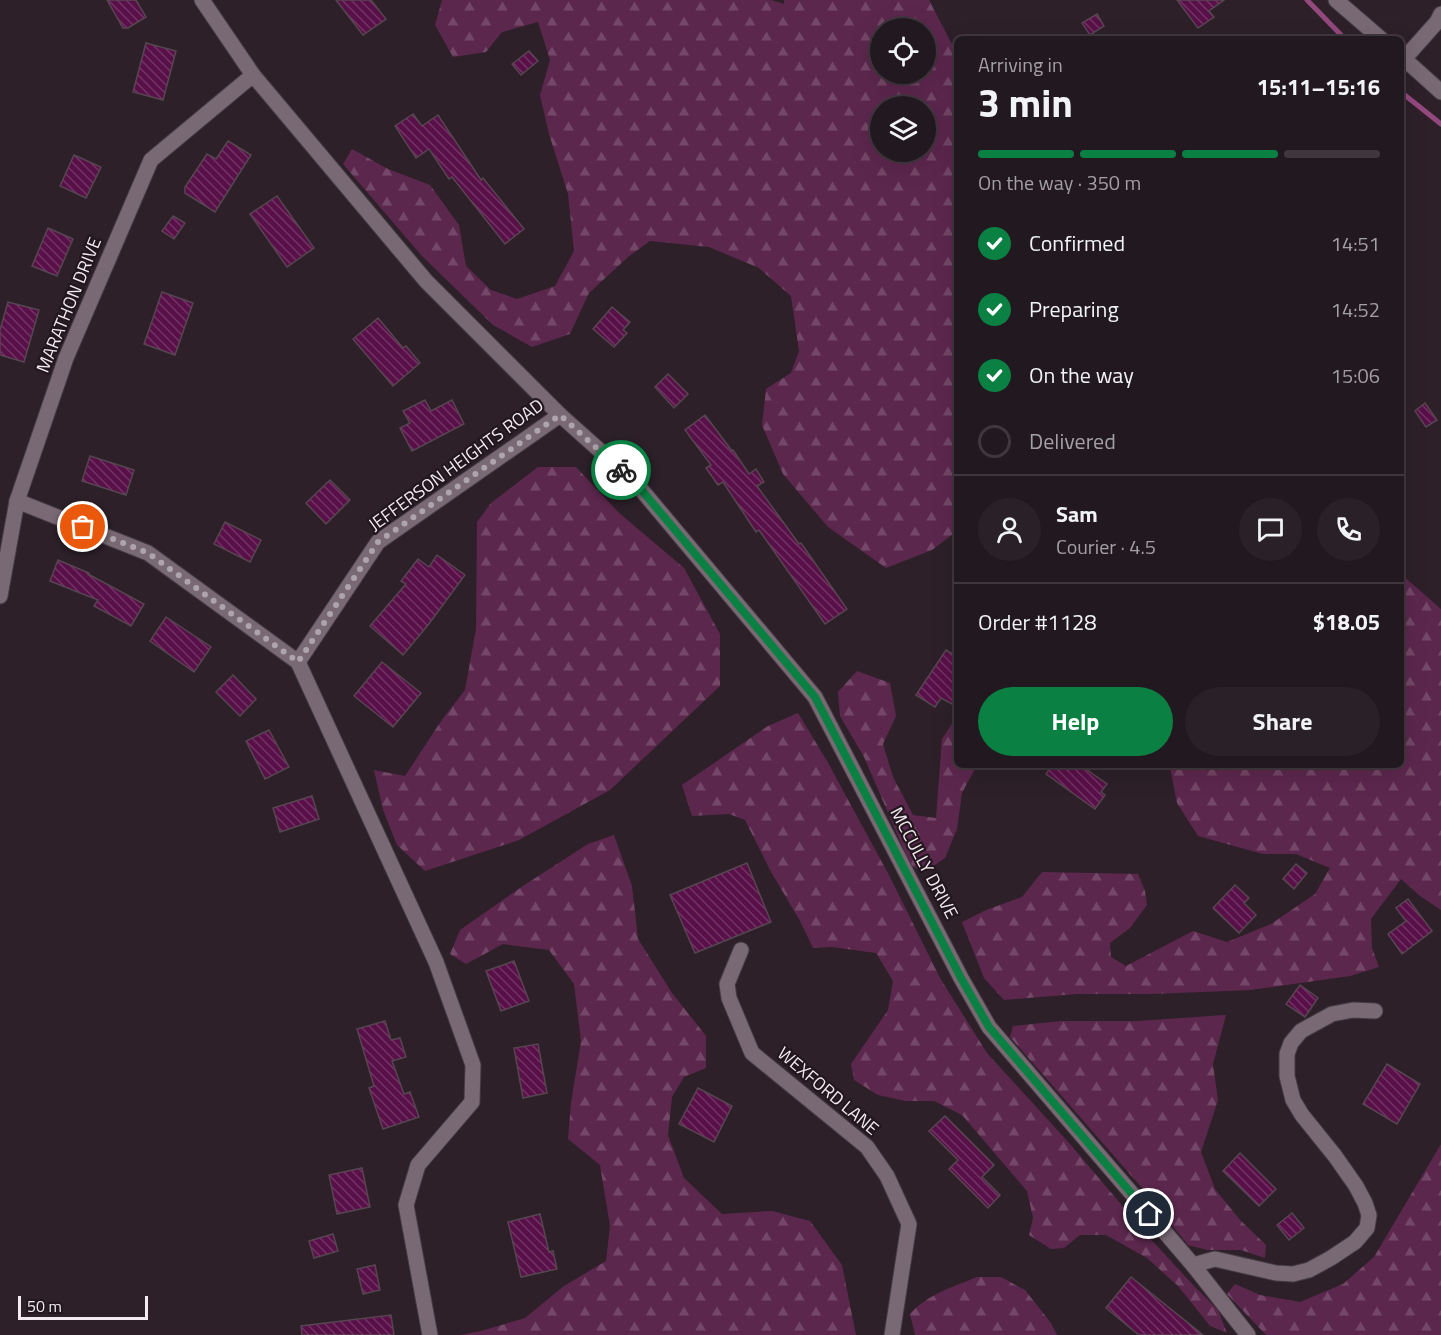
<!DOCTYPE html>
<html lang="en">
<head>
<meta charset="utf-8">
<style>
  body { margin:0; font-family:"Titillium Web",sans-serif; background:#2a2128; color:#f1f3f6; height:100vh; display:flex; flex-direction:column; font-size:22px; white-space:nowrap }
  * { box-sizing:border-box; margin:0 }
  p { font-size:20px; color:#a2a0a4 }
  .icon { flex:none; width:33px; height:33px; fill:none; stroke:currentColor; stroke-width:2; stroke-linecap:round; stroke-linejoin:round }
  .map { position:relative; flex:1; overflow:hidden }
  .panel { position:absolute; left:954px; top:36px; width:450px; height:732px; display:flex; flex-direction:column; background:#22181f; border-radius:9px; box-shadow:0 6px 24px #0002,0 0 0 2px #3f373d }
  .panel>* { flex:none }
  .tools { position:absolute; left:870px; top:18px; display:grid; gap:12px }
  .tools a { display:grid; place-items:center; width:66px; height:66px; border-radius:50%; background:#22181f; box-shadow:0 6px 24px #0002,0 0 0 2px #3f373d; font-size:30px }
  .scale { position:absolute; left:18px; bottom:15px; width:130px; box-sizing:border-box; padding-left:6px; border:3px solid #f4ebf1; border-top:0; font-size:16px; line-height:21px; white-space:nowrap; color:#f4ebf1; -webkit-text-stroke:4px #23171f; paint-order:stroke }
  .pin { position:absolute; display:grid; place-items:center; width:51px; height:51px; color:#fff; margin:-26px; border:3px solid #fff; border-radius:50%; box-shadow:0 2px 6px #0007 }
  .courier { position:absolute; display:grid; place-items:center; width:60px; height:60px; margin:-30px; border:4px solid #0b8043; border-radius:50%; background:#fff; color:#222; box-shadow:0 2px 8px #0007 }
  .overview em { font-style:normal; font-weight:700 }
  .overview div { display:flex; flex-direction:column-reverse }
  .overview { display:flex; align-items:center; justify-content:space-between; height:102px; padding:0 24px }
  h1 { font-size:39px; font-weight:700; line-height:45px }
  .bar { display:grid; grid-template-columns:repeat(4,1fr); gap:9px 6px; align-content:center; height:72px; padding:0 24px }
  .bar i { height:8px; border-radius:4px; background:#3f373d }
  .bar .on { background:#0b8043 }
  .bar p { grid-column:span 4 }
  .line { display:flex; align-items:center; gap:15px; padding:0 24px; border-top:2px solid #3f373d }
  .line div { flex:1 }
  .round { display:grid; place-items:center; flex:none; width:63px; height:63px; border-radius:32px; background:#2a2128 }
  ol { padding:0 24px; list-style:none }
  li { display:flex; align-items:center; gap:18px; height:66px }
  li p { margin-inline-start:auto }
  li .icon { padding:6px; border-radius:50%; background:#0b8043; color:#fff; stroke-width:4 }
  li:last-child { color:#a2a0a4 }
  li i { width:33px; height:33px; border:3px solid #3f373d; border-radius:50% }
  .button { display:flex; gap:12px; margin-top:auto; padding:12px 24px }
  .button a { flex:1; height:69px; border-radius:36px; background:#0b8043; color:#fff; font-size:24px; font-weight:700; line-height:69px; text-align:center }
  .button a+a { background:#2a2128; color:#f1f3f6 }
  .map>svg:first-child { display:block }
  .forest { fill:url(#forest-firs); fill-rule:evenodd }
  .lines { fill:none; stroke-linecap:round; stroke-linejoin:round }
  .stream { stroke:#93487e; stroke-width:5 }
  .building { fill:url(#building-back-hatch); stroke:#554650; stroke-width:1.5 }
  .minor-casing { stroke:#463c43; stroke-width:17 }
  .minor { stroke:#796974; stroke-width:15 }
  .done { stroke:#aea4ab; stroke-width:6; stroke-dasharray:0 10.8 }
  .route { stroke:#0b8043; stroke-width:8 }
  .labels { text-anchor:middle; stroke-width:4.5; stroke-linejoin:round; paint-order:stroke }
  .street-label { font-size:18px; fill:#f4ebf1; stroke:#23171f }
</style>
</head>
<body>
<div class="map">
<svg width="1441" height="1335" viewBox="0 0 1441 1335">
  <defs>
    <pattern id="forest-firs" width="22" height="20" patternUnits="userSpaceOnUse" patternTransform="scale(1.5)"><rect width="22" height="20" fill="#5c274d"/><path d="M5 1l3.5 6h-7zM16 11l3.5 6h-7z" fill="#744667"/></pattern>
    <pattern id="building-back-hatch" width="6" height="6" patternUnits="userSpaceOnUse" patternTransform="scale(1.5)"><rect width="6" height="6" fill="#591048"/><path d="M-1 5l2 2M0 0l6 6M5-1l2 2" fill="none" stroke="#713363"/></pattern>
  </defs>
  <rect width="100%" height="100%" fill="#2d2029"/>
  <g class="forest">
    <path d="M442,0H771L784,4V0H929L957,54V531L932,550L886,568L828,527L783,474L762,425L766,389L791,373L799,351L791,296L759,268L709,247L650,241L628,257L589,293L570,334L532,347L493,325L421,255L343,164L352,149L388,169L430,185L459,225L466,266L491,290L517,299L555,286L574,251L568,194L549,134L540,95L550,60L538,22L502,32L486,52L453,57L435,25ZM880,28H926V74H880ZM880,106H926V152H880Z"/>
    <polygon points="538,467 576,467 618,512 684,568 720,634 720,686 610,790 519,840 425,871 397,845 383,810 374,770 405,776 441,721 465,690 476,629 477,522 491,503"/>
    <polygon points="1401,574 1441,609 1441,910 1420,896 1401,879 1371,919 1372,948 1379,967 1350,976 1251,990 1151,994 1077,994 1004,1000 984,978 962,922 986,910 1022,897 1042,872 1138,874 1145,891 1147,905 1130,928 1110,943 1111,957 1126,966 1193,931 1227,942 1271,924 1315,894 1330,868 1296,854 1263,854 1198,836 1177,803 1170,767 1167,765 1401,765"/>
    <polygon points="857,671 890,683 896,716 883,744 893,777 913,815 936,818 942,739 957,716 957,765 977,765 962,793 957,829 945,858 925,872 911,866 864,757 840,716 838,692"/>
    <polygon points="798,713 827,761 890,877 940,978 987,1053 1070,1144 1147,1235 1194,1286 1218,1310 1227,1333 1210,1326 1178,1286 1147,1258 1106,1235 1080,1235 1064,1248 1051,1249 1029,1235 1033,1218 1027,1191 962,1115 934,1101 906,1101 878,1095 854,1080 851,1064 888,1010 893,981 876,953 832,947 813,948 800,921 770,870 745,820 729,814 692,816 682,785 768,726"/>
    <polygon points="614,835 632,886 638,939 672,993 706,1036 706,1068 684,1077 672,1097 668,1135 684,1178 722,1214 772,1211 810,1221 842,1265 856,1335 460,1335 481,1331 525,1318 564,1286 606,1261 610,1226 600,1165 568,1139 571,1103 581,1041 574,984 549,950 503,944 466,964 450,954 460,930 523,886 588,844"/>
    <polygon points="1226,1015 1213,1064 1218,1100 1201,1152 1215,1189 1240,1220 1266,1245 1265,1258 1241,1250 1207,1250 1188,1245 1142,1188 1010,1037 1013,1026 1061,1021 1137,1021"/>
    <polygon points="1441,1144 1441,1335 1266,1335 1227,1294 1235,1284 1260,1295 1300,1302 1343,1284 1374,1257"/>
    <path d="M977,1277H1001L1025,1290L1051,1323L1057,1335H915L910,1314C928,1294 953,1287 977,1277Z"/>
  </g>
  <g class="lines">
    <g class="stream">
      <polyline points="1307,0 1345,39"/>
      <polyline points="1401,92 1441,124"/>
    </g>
  </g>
  <g class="building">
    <polygon points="107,0 136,0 146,17 128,28 123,28"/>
    <polygon points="336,0 371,0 386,19 363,35"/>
    <polygon points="1177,0 1224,0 1209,11 1214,17 1198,28"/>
    <polygon points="1097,14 1104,26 1090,35 1082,23"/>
    <polygon points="146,43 176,51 163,100 133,92"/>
    <polygon points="529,51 538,61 521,75 512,64"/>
    <polygon points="413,114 422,126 438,115 481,180 483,178 524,229 505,244 452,177 449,179 429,149 416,158 395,126"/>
    <polygon points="228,141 251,155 215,212 185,193 185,187 207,154 216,159"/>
    <polygon points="74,155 101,167 86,198 60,186"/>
    <polygon points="277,196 314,248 287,267 250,214"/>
    <polygon points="173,216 185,223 174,239 162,231"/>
    <polygon points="48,228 73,239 57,276 32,266"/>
    <polygon points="162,292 193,303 175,355 144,344"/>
    <polygon points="8,302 39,310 24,362 0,355 0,330"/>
    <polygon points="612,307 630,322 623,330 627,333 614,347 593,329"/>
    <polygon points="378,318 403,348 406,346 420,363 393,386 353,339"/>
    <polygon points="668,374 688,394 674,408 655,387"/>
    <polygon points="425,400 431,411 452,400 464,424 412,451 400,428 410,423 403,411"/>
    <polygon points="1425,403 1437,420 1426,427 1415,411"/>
    <polygon points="705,415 732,451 733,450 749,474 756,469 764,482 757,486 799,544 801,543 847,609 825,624 759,530 756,532 723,482 718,485 706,468 711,465 685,430"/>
    <polygon points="90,456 134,470 126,495 82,481"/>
    <polygon points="330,480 350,500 326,524 306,503"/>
    <polygon points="225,522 261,540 250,562 214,544"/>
    <polygon points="437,555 465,575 428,625 403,655 370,626 406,584 401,581 418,559 429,567"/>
    <polygon points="58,560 89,573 88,574 144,604 131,626 94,606 98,600 50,581"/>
    <polygon points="166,617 211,647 194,672 150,641"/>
    <polygon points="946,650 957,657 957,696 952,704 941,698 935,707 916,695"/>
    <polygon points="382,662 421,693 393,727 354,696"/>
    <polygon points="233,675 256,699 240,716 216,692"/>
    <polygon points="269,730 289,767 265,779 246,741"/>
    <polygon points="1052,765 1080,765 1107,784 1101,792 1105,795 1095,809 1046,774"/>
    <polygon points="312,796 319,819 280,832 273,808"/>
    <polygon points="747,863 771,922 695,953 670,895"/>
    <polygon points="1296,864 1307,873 1294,889 1283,879"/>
    <polygon points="1235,885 1249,898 1244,903 1256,915 1239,933 1213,908"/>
    <polygon points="1408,899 1432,931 1402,954 1388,934 1406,921 1396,908"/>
    <polygon points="514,961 529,1001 501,1011 486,971"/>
    <polygon points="1300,985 1318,998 1305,1017 1286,1004"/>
    <polygon points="385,1021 391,1040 400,1038 406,1057 392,1061 404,1094 410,1092 419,1117 383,1129 369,1088 374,1086 357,1029"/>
    <polygon points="538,1044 547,1093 523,1098 514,1048"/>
    <polygon points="1387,1064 1420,1084 1397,1124 1363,1104"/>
    <polygon points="698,1088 732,1106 714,1142 679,1124"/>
    <polygon points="945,1116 994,1165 982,1177 1000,1195 988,1208 949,1169 958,1160 929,1131"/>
    <polygon points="1240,1153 1276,1189 1259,1206 1223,1171"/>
    <polygon points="362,1168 370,1207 337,1214 329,1175"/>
    <polygon points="1292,1213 1304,1228 1289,1240 1277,1225"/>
    <polygon points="540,1214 549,1252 553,1251 557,1269 521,1277 508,1222"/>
    <polygon points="333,1234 338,1251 314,1258 309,1241"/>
    <polygon points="375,1265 380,1290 363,1294 357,1269"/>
    <polygon points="1131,1277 1203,1335 1139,1335 1106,1308"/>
    <polygon points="391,1315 394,1335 302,1335 301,1326"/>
  </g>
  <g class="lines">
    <defs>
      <g id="minor">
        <polyline points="202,0 253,75 426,281 560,415 634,481 815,697 961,978 989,1027 1193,1265 1248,1335"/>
        <polyline points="1336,0 1381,39"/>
        <polyline points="1401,56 1441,92"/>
        <polyline points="1404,59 1437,22 1441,14"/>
        <polyline points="17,501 148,553 298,662 436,962 473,1065 472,1102 418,1165 406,1205 430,1335"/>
        <polyline points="0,596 17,501 66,358 151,160 253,75"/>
        <polyline points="298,662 378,542 560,415"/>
        <polyline points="741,950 727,984 729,998 752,1053 867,1147 887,1176 909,1224 892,1335"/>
        <polyline points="1193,1265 1215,1259 1276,1273 1293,1274 1309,1270 1331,1258 1355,1242 1367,1228 1369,1215 1365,1203 1356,1186 1335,1156 1302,1115 1293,1100 1287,1076 1287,1054 1291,1043 1301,1031 1332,1014 1353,1010 1375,1011"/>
      </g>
    </defs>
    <use href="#minor" class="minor-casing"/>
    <use href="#minor" class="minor"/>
  </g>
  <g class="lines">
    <polyline class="done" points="83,527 148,553 298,662 378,542 560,415 621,470"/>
    <polyline class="route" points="621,470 634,481 815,697 961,978 989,1027 1149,1214"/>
  </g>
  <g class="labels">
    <g class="street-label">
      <text transform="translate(69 305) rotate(-68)" y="6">MARATHON DRIVE</text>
      <text transform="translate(456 465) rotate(-36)" y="6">JEFFERSON HEIGHTS ROAD</text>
      <text transform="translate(924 863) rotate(62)" y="6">MCCULLY DRIVE</text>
      <text transform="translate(828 1091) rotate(40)" y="6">WEXFORD LANE</text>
    </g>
  </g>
</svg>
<div class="tools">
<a><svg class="icon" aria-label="locate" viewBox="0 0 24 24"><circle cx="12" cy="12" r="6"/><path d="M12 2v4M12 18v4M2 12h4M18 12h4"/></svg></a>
<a><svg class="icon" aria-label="layers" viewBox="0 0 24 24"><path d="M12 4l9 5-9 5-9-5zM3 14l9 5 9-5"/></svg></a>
</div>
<div class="scale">50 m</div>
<div class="pin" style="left:83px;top:527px;background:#ea580c"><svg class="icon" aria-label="bag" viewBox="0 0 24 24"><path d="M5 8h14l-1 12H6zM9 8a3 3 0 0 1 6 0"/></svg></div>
<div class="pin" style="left:1149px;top:1214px;background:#1f2937"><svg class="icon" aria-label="home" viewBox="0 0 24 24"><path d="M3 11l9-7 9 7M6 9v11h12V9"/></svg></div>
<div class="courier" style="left:621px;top:470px"><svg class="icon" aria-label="bike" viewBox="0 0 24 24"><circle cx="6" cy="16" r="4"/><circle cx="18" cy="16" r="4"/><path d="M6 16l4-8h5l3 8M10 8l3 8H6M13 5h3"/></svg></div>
<section class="panel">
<div class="overview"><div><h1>3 min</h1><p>Arriving in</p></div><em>15:11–15:16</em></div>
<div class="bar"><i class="on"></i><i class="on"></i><i class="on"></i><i></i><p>On the way · 350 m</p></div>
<ol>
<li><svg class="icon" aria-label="check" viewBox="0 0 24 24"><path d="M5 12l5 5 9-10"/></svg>Confirmed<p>14:51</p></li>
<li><svg class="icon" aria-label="check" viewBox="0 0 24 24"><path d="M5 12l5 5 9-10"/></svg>Preparing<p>14:52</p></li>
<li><svg class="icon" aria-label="check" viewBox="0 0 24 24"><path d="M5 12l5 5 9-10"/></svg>On the way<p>15:06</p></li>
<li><i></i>Delivered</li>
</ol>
<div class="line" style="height:108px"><a class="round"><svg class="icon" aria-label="person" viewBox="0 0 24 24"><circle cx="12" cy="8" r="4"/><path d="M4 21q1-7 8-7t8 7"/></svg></a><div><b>Sam</b><p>Courier · 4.5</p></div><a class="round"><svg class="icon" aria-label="chat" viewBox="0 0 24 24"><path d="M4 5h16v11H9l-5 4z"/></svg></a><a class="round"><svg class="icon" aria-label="phone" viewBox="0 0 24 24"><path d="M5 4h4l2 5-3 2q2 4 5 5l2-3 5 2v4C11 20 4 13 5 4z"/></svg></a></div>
<div class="line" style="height:78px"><div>Order #1128</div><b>$18.05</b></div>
<div class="button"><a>Help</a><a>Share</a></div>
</section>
</div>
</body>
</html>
